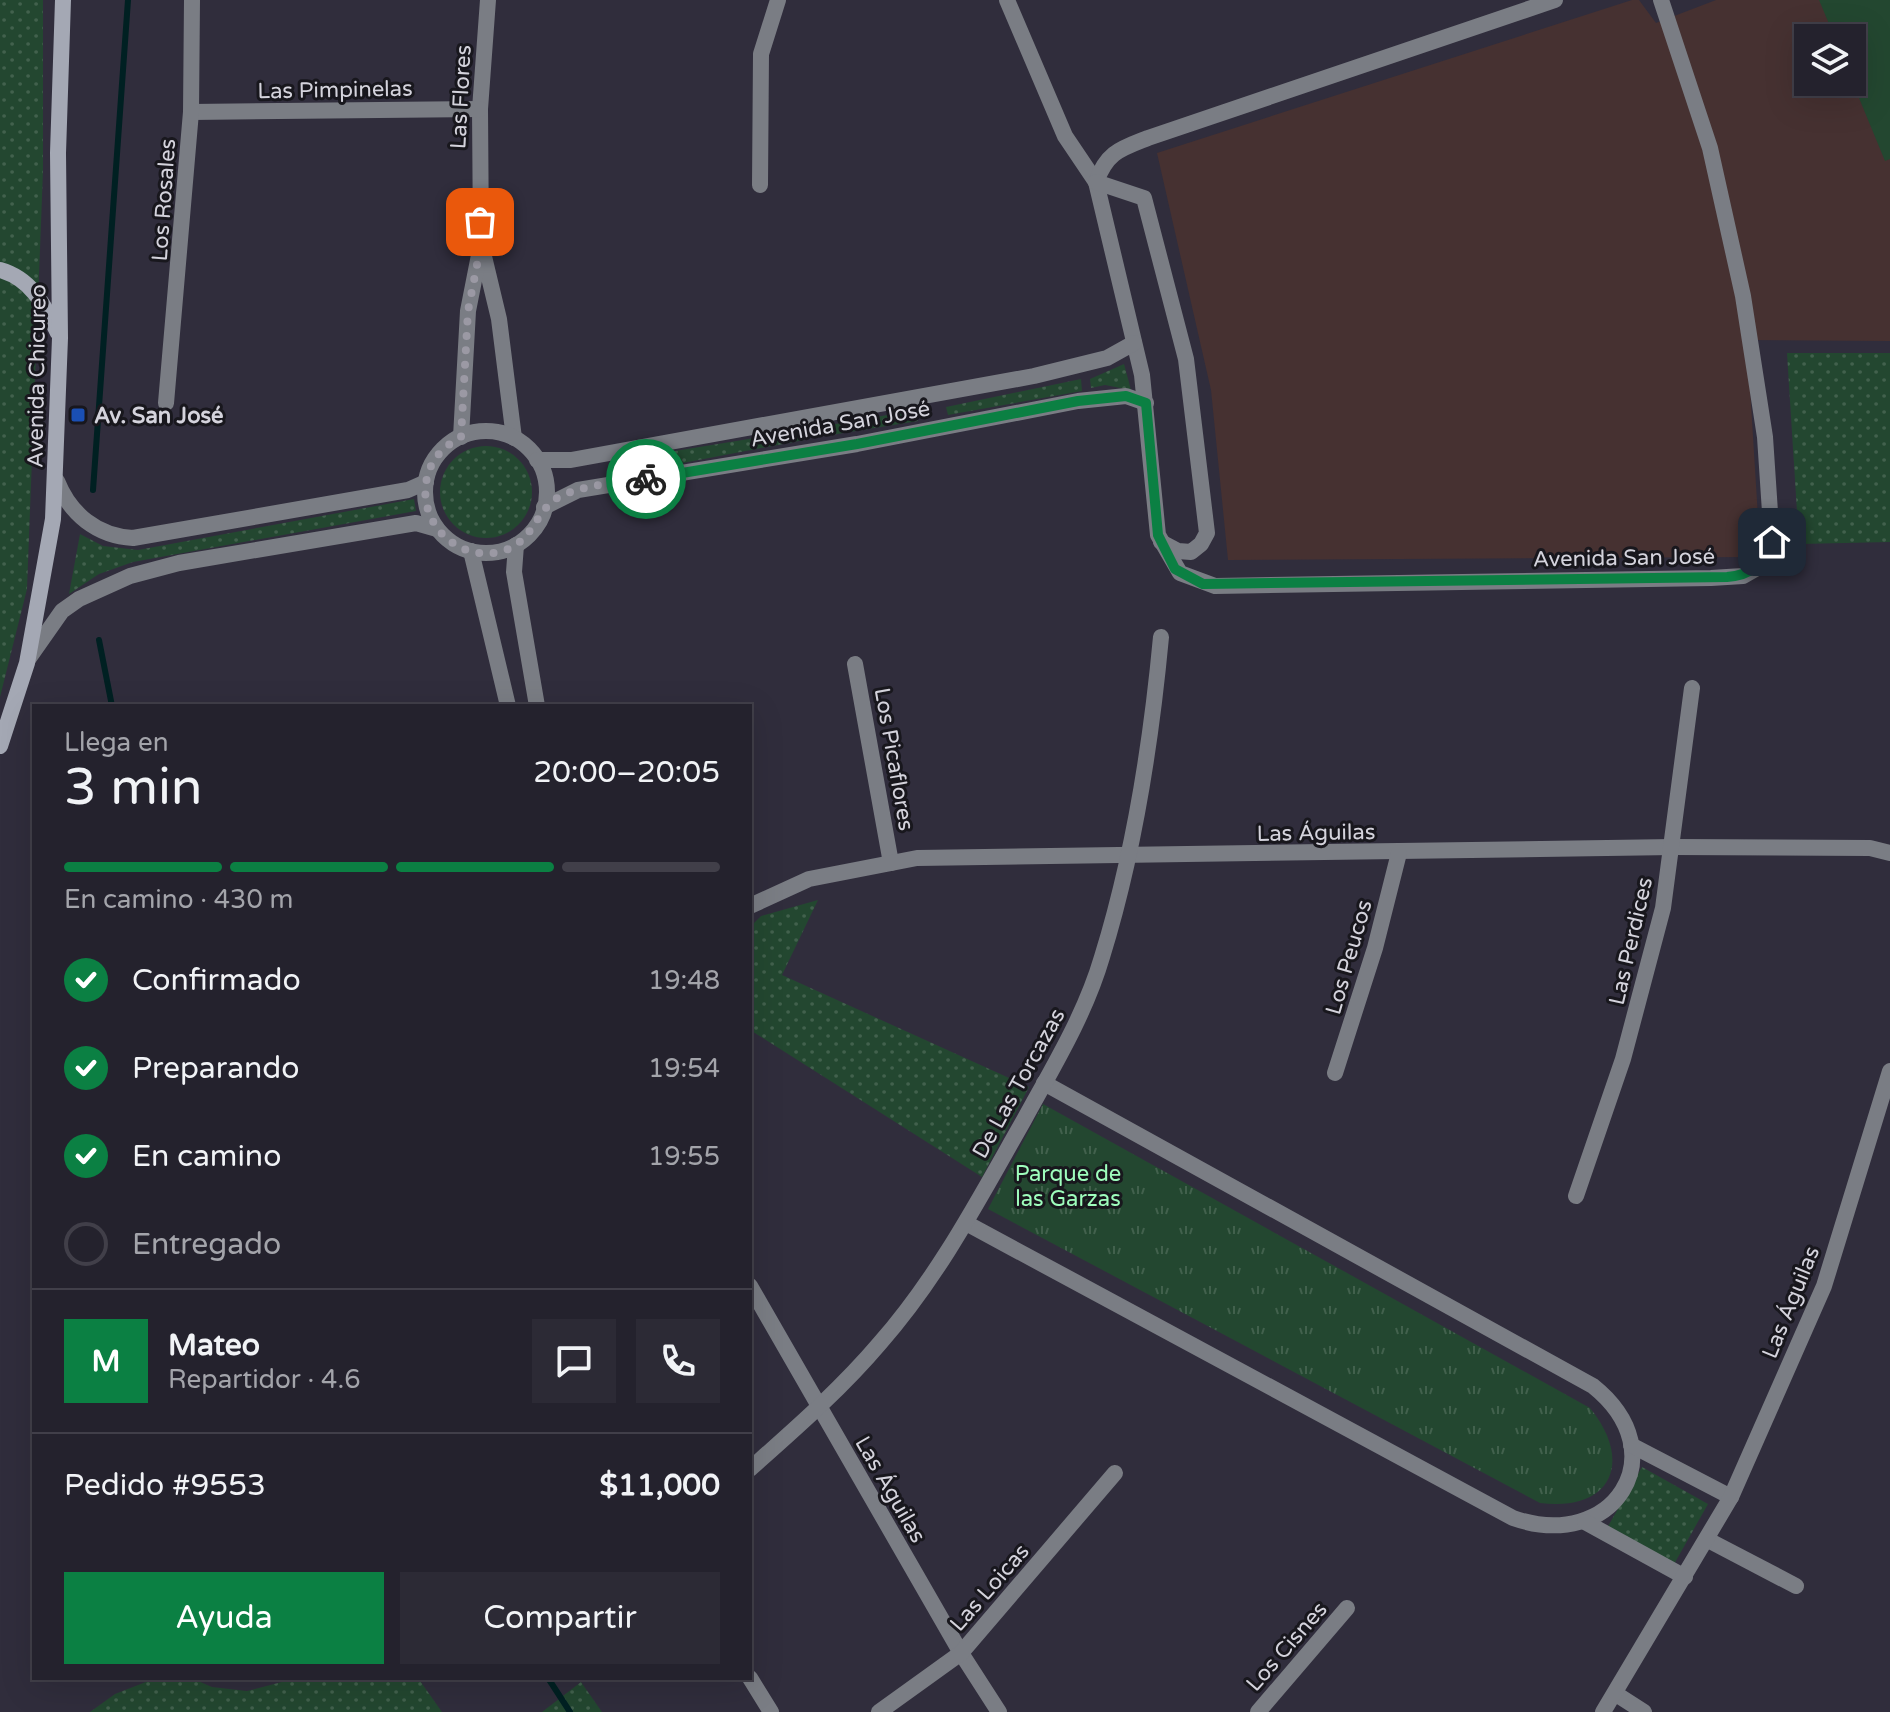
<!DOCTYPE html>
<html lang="es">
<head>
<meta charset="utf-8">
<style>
  body { margin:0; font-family:"Varela Round",sans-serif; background:#2c2a35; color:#f1f3f6; height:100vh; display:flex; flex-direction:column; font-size:30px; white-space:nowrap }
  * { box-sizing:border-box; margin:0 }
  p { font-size:26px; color:#a3a4aa }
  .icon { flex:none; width:44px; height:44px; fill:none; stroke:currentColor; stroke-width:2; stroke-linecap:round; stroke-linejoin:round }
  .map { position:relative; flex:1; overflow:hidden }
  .panel { position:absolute; left:32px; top:704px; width:720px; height:976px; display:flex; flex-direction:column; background:#24222d; border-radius:0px; box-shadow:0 8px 32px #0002,0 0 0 2px #413f49 }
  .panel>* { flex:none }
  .fabs { position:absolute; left:1794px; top:24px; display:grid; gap:16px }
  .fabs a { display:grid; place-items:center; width:72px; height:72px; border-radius:0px; background:#24222d; box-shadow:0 8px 32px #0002,0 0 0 2px #413f49; font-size:40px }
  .pin { position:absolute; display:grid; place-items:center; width:68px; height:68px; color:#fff; margin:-34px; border-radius:16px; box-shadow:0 4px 12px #0006 }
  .courier { position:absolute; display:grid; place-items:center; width:80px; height:80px; margin:-40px; border:6px solid #0b8043; border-radius:50%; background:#fff; color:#222; box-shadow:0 2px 10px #0007 }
  .headline em { font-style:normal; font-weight:600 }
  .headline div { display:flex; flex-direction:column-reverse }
  .headline { display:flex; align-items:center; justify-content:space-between; height:136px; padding:0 32px }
  h1 { font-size:52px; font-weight:600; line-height:60px }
  .bar { display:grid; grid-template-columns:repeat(4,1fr); gap:12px 8px; align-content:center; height:96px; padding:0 32px }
  .bar i { height:10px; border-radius:6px; background:#413f49 }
  .bar .selected { background:#0b8043 }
  .bar p { grid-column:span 4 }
  .line { display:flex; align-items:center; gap:20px; padding:0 32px; border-top:2px solid #413f49 }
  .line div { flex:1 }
  .round { display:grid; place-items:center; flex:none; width:84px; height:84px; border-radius:0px; background:#2c2a35 }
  ol { padding:0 32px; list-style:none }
  li { display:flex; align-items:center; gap:24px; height:88px }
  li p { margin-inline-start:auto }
  li .icon { padding:8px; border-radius:50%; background:#0b8043; color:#fff; stroke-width:4 }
  li:last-child { color:#a3a4aa }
  li i { width:44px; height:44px; border:4px solid #413f49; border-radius:50% }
  .primary-button { display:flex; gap:16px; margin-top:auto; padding:16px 32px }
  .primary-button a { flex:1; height:92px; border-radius:0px; background:#0b8043; color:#fff; font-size:32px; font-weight:600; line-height:92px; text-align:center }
  .primary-button a+a { background:#2c2a35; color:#f1f3f6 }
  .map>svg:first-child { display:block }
  .education { fill:#463131; fill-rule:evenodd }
  .grass { fill:url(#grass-dots) }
  .park { fill:url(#park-tufts) }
  .pitch { fill:#234730 }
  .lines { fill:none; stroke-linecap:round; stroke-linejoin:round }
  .stream { stroke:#002022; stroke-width:6 }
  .minor { stroke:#7a7d84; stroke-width:16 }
  .secondary { stroke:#a4a8b4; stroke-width:16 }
  .done { stroke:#9b99a4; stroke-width:8; stroke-dasharray:0 14.4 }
  .route { stroke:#0b8043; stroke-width:10 }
  .transit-dot { fill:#1a4fb4; stroke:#18171d; stroke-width:3 }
  .labels { text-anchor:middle; stroke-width:6; stroke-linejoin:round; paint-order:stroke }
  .street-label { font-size:22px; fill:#d4d3dc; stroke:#18171d }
  .poi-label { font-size:22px; font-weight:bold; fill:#d4d3dc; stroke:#18171d; text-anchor:start }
  .park-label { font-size:22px; fill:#9efdbc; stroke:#18171d }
</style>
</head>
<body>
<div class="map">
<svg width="1890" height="1712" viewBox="0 0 1890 1712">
  <defs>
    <pattern id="grass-dots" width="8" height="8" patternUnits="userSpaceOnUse" patternTransform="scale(2)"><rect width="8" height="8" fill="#234730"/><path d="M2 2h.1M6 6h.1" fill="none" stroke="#42614d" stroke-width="1.8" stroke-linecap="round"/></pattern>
    <pattern id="park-tufts" width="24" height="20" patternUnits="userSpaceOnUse" patternTransform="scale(2)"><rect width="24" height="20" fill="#234730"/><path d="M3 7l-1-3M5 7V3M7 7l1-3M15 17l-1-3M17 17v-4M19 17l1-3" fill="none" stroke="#42614d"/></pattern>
  </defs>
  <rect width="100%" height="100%" fill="#302d3c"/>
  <path class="education" d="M1632,0H1639L1656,23L1716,0H1890V341L1747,340L1759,533L1751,557L1228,560L1211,390L1157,153ZM1808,38H1852V82H1808Z"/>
  <g class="grass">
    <polygon points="0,0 43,0 43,171 27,589 0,697"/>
    <polygon points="1787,353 1890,353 1890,542 1799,544"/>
    <polygon points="1124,364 1131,390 1105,385 1091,388 1090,379"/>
    <polygon points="1081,379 1082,391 948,415 946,407"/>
    <polygon points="916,410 918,421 831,435 830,425"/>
    <polygon points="803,430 804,440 641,471 638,457"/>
    <circle cx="486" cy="492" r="46"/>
    <polygon points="414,499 416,511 133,562 99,574 69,594 80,534 103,546 138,550"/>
    <polygon points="818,900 782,975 1029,1087 982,1177 750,1030 750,927 761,916"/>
    <polygon points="1642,1467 1708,1504 1673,1566 1607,1528"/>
    <polygon points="156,1678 191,1678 212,1687 247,1691 297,1678 418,1678 442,1712 90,1712 115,1694"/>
    <polygon points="581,1682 602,1712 542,1712"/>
  </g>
  <path class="park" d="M1043,1104L1590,1408C1634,1462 1611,1512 1540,1503L988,1209Z"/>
  <polygon class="pitch" points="1819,0 1890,0 1890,159 1885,161 1852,81 1852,38 1835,38"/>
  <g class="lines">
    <g class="stream">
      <polyline points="93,490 128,0"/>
      <polyline points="99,640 112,706"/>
      <polyline points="548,1678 570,1712"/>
    </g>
    <g class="minor">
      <polyline points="488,0 480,109 481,244 499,319 514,438"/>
      <polyline points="1007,0 1065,136 1096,182"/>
      <path d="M1555,0L1148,138C1120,149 1107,152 1096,182L1142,375L1158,535L1180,573L1215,586L1711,578L1743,576L1757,568L1772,542L1765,437L1743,296L1710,148L1661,0"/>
      <polyline points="191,112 480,109"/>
      <polyline points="1096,182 1144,198 1186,359 1207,533 1201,544 1191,552 1178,551 1161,542"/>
      <polyline points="760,185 761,54 778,0"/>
      <polyline points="166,403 191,112 192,0"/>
      <circle cx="486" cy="492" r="61"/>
      <polyline points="461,437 468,311 480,250"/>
      <polyline points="537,460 571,460 1034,376 1107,358 1134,343"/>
      <path d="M57,481C70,514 97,536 133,538L408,490L426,482"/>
      <polyline points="544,507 578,490 857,444 1078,401 1126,396 1146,403"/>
      <polyline points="516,545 514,572 537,706"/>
      <polyline points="471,551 508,706"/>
      <polyline points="29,658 62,611 79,599 130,576 179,563 416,523 437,529"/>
      <polyline points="855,664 891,863"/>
      <polyline points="750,906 809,879 917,858 1673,847 1870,848 1890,853"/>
      <polyline points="1335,1073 1375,948 1399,853"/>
      <polyline points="1576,1196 1623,1059 1663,908 1692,688"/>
      <path d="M966,1223L1513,1518C1613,1553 1678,1454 1593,1386L1044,1083"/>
      <polyline points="750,1286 961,1653 999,1712"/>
      <polyline points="1631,1445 1731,1497"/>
      <path d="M750,1469C795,1429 841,1389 880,1343C939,1276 980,1197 1024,1120C1053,1067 1085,1015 1102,957C1134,854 1151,744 1161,637"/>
      <polyline points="1585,1522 1685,1577"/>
      <polyline points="1708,1540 1796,1586"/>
      <polyline points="750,1678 771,1712"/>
      <polyline points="1616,1694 1644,1712"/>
      <polyline points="879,1712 961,1653 1115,1473"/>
      <polyline points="1258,1712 1347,1608"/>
      <polyline points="1603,1712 1731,1497 1824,1286 1890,1071"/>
    </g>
    <g class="secondary">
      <path d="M0,270C32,279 44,305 58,333"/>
      <polyline points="0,746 27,663 53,519 60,338 58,153 63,0"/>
    </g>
  </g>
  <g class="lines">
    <path class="done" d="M480,222L481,244L468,311L461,437C444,446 431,459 427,478C416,524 461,566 506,550C535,539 536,508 561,496C587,484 619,483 646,479"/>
    <path class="route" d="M646,479L857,444L1078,401L1126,396L1146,403L1158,535L1175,569L1203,584L1727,577C1752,575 1762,565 1772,542"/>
  </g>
  <rect class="transit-dot" x="70" y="407" width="16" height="16" rx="4"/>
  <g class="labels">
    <g class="street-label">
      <text transform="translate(335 89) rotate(-1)" y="8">Las Pimpinelas</text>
      <text transform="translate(460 97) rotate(-87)" y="8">Las Flores</text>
      <text transform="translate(163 200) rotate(-86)" y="8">Los Rosales</text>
      <text transform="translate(36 376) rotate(-89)" y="8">Avenida Chicureo</text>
      <text transform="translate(840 423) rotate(-10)" y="8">Avenida San José</text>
      <text transform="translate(1624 557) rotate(-1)" y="8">Avenida San José</text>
      <text transform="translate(895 759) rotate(80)" y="8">Los Picaflores</text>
      <text transform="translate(1316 832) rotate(-1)" y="8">Las Águilas</text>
      <text transform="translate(1630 941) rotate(-77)" y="8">Las Perdices</text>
      <text transform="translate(1348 957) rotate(-74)" y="8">Los Peucos</text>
      <text transform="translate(1018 1083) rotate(-61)" y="8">De Las Torcazas</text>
      <text transform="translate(1790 1302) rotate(-68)" y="8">Las Águilas</text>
      <text transform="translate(891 1489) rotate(60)" y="8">Las Águilas</text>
      <text transform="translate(989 1587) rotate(-49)" y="8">Las Loicas</text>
      <text transform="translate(1286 1646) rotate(-49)" y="8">Los Cisnes</text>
    </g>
    <g class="poi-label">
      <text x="94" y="423">Av. San José</text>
    </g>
    <g class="park-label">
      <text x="1068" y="1181">Parque de<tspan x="1068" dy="25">las Garzas</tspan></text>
    </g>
  </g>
</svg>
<div class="fabs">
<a><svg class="icon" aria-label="layers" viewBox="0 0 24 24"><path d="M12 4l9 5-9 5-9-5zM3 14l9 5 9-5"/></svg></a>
</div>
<div class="pin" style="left:480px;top:222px;background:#ea580c"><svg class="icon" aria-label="bag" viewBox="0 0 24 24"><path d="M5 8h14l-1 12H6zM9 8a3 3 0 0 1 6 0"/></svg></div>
<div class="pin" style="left:1772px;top:542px;background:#1f2937"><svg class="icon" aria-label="home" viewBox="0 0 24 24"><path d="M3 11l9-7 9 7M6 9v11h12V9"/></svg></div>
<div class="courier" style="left:646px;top:479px"><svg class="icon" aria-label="bike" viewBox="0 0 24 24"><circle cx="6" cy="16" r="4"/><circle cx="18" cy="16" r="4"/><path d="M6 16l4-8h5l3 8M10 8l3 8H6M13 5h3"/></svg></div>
<section class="panel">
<div class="headline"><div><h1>3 min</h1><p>Llega en</p></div><em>20:00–20:05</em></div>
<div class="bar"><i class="selected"></i><i class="selected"></i><i class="selected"></i><i></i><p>En camino · 430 m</p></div>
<ol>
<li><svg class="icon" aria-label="check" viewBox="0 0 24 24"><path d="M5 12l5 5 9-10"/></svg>Confirmado<p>19:48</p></li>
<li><svg class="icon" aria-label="check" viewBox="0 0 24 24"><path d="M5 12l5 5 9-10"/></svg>Preparando<p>19:54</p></li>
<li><svg class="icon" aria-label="check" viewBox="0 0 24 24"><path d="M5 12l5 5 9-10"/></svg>En camino<p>19:55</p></li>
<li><i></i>Entregado</li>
</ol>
<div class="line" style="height:144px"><b class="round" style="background:#0b8043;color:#fff">M</b><div><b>Mateo</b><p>Repartidor · 4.6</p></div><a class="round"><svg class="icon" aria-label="chat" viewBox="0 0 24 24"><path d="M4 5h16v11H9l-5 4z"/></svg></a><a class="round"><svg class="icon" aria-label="phone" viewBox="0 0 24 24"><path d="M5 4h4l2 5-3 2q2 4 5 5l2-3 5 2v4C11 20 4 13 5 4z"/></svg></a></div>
<div class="line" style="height:104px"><div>Pedido #9553</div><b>$11,000</b></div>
<div class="primary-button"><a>Ayuda</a><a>Compartir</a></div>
</section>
</div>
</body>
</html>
